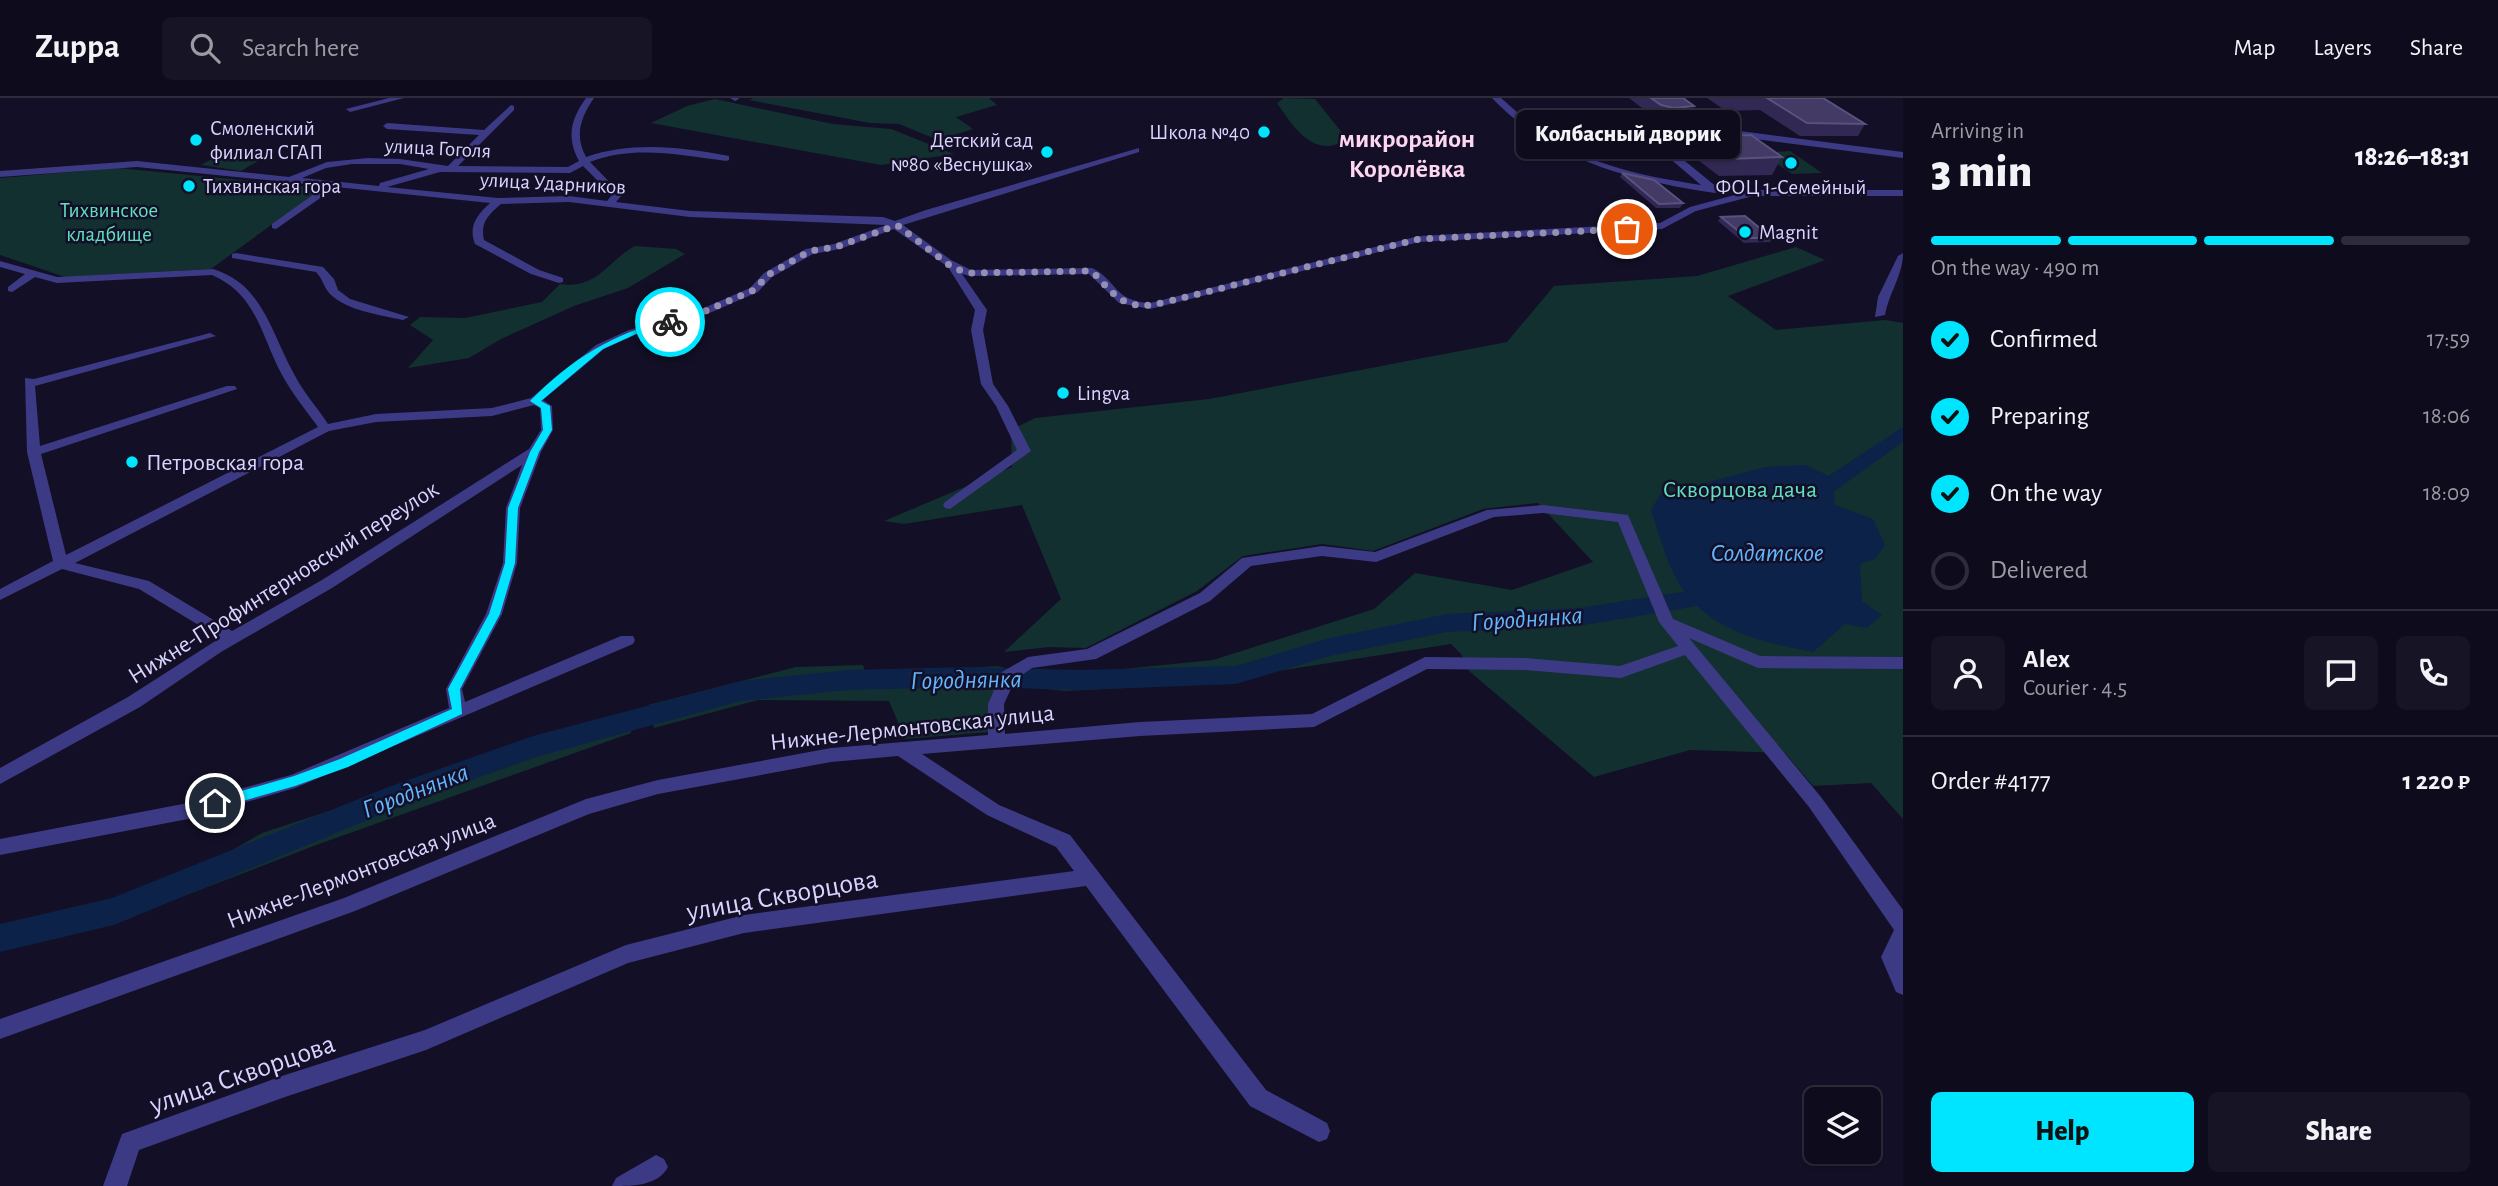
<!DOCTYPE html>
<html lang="en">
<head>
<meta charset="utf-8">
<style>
  body { margin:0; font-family:"Alegreya Sans",sans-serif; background:#171425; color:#f1f3f6; height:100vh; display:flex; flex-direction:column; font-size:26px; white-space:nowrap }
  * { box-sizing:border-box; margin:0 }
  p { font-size:23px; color:#9b9ba3 }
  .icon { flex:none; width:38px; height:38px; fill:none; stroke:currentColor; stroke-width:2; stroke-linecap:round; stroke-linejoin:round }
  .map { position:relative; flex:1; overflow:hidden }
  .sheet { display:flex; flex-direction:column; background:#0e0b1c; width:595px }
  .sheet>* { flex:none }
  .fabs { position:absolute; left:1804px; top:989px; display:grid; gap:14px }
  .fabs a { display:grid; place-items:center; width:77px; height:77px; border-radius:10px; background:#0e0b1c; box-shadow:0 2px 5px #0004,0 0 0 2px #2e2b3b; font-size:35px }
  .pin { position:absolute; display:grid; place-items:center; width:60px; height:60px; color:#fff; margin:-30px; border:4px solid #fff; border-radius:50%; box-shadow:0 2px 7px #0007 }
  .courier { position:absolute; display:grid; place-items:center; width:70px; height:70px; margin:-35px; border:5px solid #00e5ff; border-radius:50%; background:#fff; color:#222; box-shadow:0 2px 9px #0007 }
  .bubble { position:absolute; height:49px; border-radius:10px; background:#0e0b1c; box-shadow:0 2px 5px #0004,0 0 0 2px #2e2b3b; font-size:23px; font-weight:800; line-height:49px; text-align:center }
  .summary em { font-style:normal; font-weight:800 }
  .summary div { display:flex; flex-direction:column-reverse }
  .summary { display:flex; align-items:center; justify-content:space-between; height:119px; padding:0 28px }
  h1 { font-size:46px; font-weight:800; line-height:52px }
  .bar { display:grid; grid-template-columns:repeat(4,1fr); gap:10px 7px; align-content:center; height:84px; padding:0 28px }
  .bar i { height:9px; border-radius:5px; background:#2e2b3b }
  .bar .current { background:#00e5ff }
  .bar p { grid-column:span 4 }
  .line { display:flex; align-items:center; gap:18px; padding:0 28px; border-top:2px solid #2e2b3b }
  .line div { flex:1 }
  .round { display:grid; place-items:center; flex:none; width:74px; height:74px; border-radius:10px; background:#171425 }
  ol { padding:0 28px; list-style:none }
  li { display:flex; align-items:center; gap:21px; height:77px }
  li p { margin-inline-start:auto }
  li .icon { padding:7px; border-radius:50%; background:#00e5ff; color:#111; stroke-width:4 }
  li:last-child { color:#9b9ba3 }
  li i { width:38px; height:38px; border:4px solid #2e2b3b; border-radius:50% }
  .primary-button { display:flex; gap:14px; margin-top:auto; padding:14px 28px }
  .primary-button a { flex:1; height:80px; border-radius:10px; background:#00e5ff; color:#111; font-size:28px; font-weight:800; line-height:80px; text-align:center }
  .primary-button a+a { background:#171425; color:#f1f3f6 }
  header { display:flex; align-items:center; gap:42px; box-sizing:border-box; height:98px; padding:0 35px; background:#0e0b1c; border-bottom:2px solid #2e2b3b }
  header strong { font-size:33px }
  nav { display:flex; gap:38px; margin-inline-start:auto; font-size:24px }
  .search { width:490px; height:63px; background:#171425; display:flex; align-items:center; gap:18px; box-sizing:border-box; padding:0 24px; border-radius:10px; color:#9b9ba3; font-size:26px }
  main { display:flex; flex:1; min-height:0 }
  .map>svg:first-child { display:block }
  .green { fill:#12302f }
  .water { fill:#0c2248 }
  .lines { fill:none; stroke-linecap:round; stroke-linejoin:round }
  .river { fill:#0c2248; fill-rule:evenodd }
  .minor { fill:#3d3a85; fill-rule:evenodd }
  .wall { fill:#312854 }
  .shaded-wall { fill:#1d163a }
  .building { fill:#433a66; stroke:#5a527e; stroke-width:2 }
  .route { fill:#00e5ff }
  .done { stroke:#948fb3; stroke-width:7; stroke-dasharray:0 12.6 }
  .poi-dot { fill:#00e5ff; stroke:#130f26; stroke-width:2.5 }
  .labels { text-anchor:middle; stroke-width:5; stroke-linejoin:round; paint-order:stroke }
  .far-poi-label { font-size:21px; fill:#d9d4ff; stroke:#130f26; text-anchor:start }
  .far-street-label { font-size:21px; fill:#d9d4ff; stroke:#130f26 }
  .far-park-label { font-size:21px; fill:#5fe0c0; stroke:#130f26 }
  .poi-label { font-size:24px; fill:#d9d4ff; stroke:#130f26; text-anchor:start }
  .park-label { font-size:24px; fill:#5fe0c0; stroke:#130f26 }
  .street-label { font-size:24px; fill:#d9d4ff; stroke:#130f26 }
  .far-district-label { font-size:26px; font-weight:bold; fill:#ffd6f0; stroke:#130f26 }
  .water-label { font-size:26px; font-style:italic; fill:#62b6ff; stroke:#130f26 }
  .near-street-label { font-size:28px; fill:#d9d4ff; stroke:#130f26 }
</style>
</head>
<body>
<header>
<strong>Zuppa</strong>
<div class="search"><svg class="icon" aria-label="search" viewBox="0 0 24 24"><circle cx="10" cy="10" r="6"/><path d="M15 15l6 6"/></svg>Search here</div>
<nav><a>Map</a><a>Layers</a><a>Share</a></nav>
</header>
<main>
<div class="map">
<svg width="1903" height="1088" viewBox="0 0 1903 1088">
  <rect width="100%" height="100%" fill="#130f26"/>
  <g class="green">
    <polygon points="754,0 989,0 997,7 956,19 973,31 938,42 899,26 870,25 749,2"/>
    <path d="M1284,0L1315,1L1347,41C1314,63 1293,28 1277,5Z"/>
    <polygon points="715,1 833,26 891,31 954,56 881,67 651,25 687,8"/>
    <polygon points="1790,53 1822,75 1792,76 1761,55"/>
    <polygon points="221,56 260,62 241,73 201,67"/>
    <polygon points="118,70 322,90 211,171 65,179 0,157 0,80"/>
    <path d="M635,148L676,151L685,156L628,190L574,208L501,241L469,260L408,270L433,242L410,227L420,219L465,220L542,204L560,186C598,192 608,162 635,148Z"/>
    <polygon points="1796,149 1825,162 1728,198 1776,232 1885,222 1903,225 1903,721 1871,685 1813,688 1785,655 1690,652 1594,679 1469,573 1461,556 1451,546 1188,587 1065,593 997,586 989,634 905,641 889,603 758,602 654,630 648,607 796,569 863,567 865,574 894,575 997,568 1027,575 1093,574 1213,562 1374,511 1415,475 1512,492 1593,464 1538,405 1483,411 1373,453 1322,446 1243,458 1197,493 1086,550 1049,549 1004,554 1061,501 1022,407 904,426 884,423 1012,369 1011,332 1035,320 1209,301 1507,244 1554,188 1697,178"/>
    <polygon points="630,614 631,635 319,746 119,823 0,851 0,830 40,826 185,779 262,735"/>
  </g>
  <path class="water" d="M1806,367L1833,380L1835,407L1873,421L1885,447L1875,461L1860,466L1862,503L1882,517L1867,530L1845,526L1813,554C1762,544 1707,533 1678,484C1666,463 1659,435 1651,412L1660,397L1765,369Z"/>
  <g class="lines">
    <g class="river">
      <polygon points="1903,329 1903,344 1814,408 1798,408 1795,403 1798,398"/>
      <polygon points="1718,484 1726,486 1730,492 1722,503 1714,505 1579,528 1447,534 1330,558 1236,586 1078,592 966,589 848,592 741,603 536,659 411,704 114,827 0,854 0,826 112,800 391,688 533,638 741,583 848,572 966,569 1078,572 1236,568 1330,540 1447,516 1579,510 1707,490"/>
    </g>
    <g class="minor">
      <polygon points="389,0 404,0 350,14 346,11"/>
      <path d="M586,0H594C581,19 574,37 586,59C632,43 682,49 729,58V62L726,63C680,57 634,47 590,64L622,97L616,104L690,113L883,119L895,123L926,112L1139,50V54L903,127L951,162L971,172L1092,170C1117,182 1113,203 1150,205L1419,138L1660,125L1690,109L1753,92H1903V98H1753L1696,113L1662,131L1419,144L1150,211L1119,205L1089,176L970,178L962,176L987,212L983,232L993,286L1008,308L1031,353L950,411L945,410L943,407L945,404L1017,352L996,308L981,286L971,232L975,212L948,169L894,131L840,151L813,156L772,179L758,194L705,217L637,236L604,251L543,302L552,308L553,332L541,354L520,410L517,465L502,516L462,591L465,604L621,538H633L635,542L633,546L295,690L188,721L0,757V741L188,705L291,677L449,610L446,591L486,516L503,465L506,410L522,367L332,490L221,554L140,609L0,686V670L128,599L220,540L139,491L62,471L0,502V491L53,463L27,354L25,280L34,281L210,235L216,238L35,288L40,348L227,288H235L237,291L41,356L66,457L318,329C305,311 291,294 281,275C260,235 257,197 212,177L57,185L35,179L12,194L8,193V189L25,176L0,169V163L57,179L213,171C263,186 271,235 294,276C303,294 317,309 328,326L376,316L492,310L531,300L596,247L629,232L697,213L750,190L764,175L806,151L834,146L886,127L690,119L569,104L501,106C488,117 480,125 484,142L539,172L563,180V184L559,185L531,176L475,146C468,128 477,117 490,105L336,89L276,131L272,130V126L325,88L137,69L0,79V73L137,63L289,79L327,64L368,60L400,61L448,68L479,37L387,31L383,28L387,25L484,32L511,7L514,8V12L458,68L568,69L579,63C566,39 571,21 586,0ZM352,66H400L429,71L380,85L379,88L302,80L326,70ZM583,68L612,97L607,103L569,98L498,100L387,89L440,74L570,75ZM534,307L540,310L541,332L529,351L322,482L232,533L149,483L75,465L329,333L376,324L492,318Z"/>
      <polygon points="730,0 738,0 739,1 735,3"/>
      <path d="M1492,0H1501C1516,13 1530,27 1547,38C1591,68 1649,79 1701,87L1647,41V37L1724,31L1903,54V60L1724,37L1658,41L1718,90L1720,92L1715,95C1630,82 1553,64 1492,0Z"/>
      <path d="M236,155L323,169L334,181L338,192L350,201L409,219L403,222C381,217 347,213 330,196C324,190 323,181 316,174L232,160V156Z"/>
      <path d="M1903,155C1903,177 1889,195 1885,217L1875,219L1878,199L1898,158Z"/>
      <path d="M1543,407L1628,417L1673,521L1760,558L1903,559V571L1758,570L1689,540L1821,699L1903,812V897L1896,894L1881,859L1894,832L1809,709L1685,557L1621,580L1525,572L1427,571L1314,629L1140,638L922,656L999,707L1070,737L1266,992L1327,1025L1330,1033L1327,1041L1319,1044L1250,1008L1086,788L744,835L628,865L426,952L285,999L139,1052L127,1088H103L122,1036L285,977L425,932L626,847L744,817L1074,773L1056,749L987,717L898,658L831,664L658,696L589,716L355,813L0,941V921L344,800L586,701L658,682L831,650L988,637V606L1002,574L1028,559L1087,551L1200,495L1242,460L1322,448L1375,454L1487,412ZM1543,415L1618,424L1659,524L1678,548L1620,568L1525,560L1425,559L1312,616L1140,624L1005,636L1004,606L1015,582L1032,570L1096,561L1210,503L1251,468L1322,458L1376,464L1494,419Z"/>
      <path d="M656,1057L664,1061L668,1069C658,1088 633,1088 612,1088L616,1080Z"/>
    </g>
  </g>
  <g class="wall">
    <polygon points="1629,0 1683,0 1694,8 1688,20 1668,22 1655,20"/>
    <polygon points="1707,0 1823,0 1865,26 1858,38 1800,38 1760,12 1726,13"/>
    <polygon points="1699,39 1782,59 1772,77 1719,78 1690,56"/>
    <polygon points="1622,75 1683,105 1680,110 1656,110 1620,79"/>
    <polygon points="1721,119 1772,140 1770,144 1744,145 1718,123"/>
  </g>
  <polygon class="shaded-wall" points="1694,8 1688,20 1668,22 1674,10"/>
  <g class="building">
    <polygon points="1651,0 1683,0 1694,8 1674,10 1661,7"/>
    <polygon points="1767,0 1823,0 1865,26 1807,25"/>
    <polygon points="1751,37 1782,59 1729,61 1699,39"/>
    <polygon points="1622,75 1654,82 1683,105 1659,106"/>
    <polygon points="1745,118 1772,140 1747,140 1721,119"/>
  </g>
  <path class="route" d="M670,221L673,225L636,236L603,251L541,303L550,308L552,332L539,354L518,410L515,465L500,516L460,591L462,616L348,669L295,688L215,711L210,709V702L294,678L340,661L452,611L448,591L489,516L505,465L508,410L530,354L543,332L541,310L530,303C572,260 613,236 670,221Z"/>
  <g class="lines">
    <path class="done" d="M670,224L701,215L754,192L768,177L810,153L836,149L897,127L953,170L970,175L1092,173C1118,201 1125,214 1166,204L1419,141L1627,131"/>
  </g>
  <g class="poi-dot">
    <circle cx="1264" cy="34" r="7"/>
    <circle cx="196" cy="42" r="7"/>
    <circle cx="1047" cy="54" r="7"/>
    <circle cx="1791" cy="65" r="7"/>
    <circle cx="189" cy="88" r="7"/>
    <circle cx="1745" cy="134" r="7"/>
    <circle cx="1063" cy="295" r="7"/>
    <circle cx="132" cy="364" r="7"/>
  </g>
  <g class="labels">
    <g class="far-poi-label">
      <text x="210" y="37">Смоленский<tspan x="210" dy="24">филиал СГАП</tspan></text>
      <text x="1250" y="41" text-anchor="end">Школа №40</text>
      <text x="1033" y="49" text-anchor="end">Детский сад<tspan x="1033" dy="24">№80 «Веснушка»</tspan></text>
      <text x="203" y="95">Тихвинская гора</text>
      <text x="1791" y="96" text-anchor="middle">ФОЦ 1-Семейный</text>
      <text x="1759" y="141">Magnit</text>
      <text x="1077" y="302">Lingva</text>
    </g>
    <g class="far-street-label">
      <text transform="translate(438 50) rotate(3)" y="7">улица Гоголя</text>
      <text transform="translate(553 85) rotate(3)" y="7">улица Ударников</text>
    </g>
    <g class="far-park-label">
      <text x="109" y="119">Тихвинское<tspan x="109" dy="24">кладбище</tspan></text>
    </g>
    <g class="poi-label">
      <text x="146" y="372">Петровская гора</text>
    </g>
    <g class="park-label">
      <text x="1740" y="399">Скворцова дача</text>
    </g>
    <g class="street-label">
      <text transform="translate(283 484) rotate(-32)" y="8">Нижне-Профинтерновский переулок</text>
      <text transform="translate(912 629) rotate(-6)" y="8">Нижне-Лермонтовская улица</text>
      <text transform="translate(361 772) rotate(-21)" y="8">Нижне-Лермонтовская улица</text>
    </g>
    <g class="far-district-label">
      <text x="1407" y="49">микрорайон<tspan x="1407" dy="30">Королёвка</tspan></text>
    </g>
    <g class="water-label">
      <text x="1767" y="463">Солдатское</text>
      <text transform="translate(1527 520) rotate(-4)" y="9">Городнянка</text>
      <text transform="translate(966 581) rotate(-1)" y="9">Городнянка</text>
      <text transform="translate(415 692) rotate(-21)" y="9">Городнянка</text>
    </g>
    <g class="near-street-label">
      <text transform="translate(782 796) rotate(-10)" y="10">улица Скворцова</text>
      <text transform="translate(242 975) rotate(-19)" y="10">улица Скворцова</text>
    </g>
  </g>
</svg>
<div class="fabs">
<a><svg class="icon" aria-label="layers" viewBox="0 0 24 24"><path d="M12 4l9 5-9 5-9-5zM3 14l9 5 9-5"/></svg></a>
</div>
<div class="pin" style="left:1627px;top:131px;background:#ea580c"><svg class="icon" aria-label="bag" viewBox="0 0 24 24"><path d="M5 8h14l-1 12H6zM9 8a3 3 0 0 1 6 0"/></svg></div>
<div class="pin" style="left:215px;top:705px;background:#1f2937"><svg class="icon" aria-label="home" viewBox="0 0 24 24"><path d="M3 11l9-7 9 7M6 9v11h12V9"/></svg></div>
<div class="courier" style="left:670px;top:224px"><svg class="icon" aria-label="bike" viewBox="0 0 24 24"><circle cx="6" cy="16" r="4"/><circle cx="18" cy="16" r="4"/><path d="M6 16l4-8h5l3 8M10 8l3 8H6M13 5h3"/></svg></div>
<div class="bubble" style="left:1516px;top:12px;width:224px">Колбасный дворик</div>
</div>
<section class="sheet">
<div class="summary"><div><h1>3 min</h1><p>Arriving in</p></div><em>18:26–18:31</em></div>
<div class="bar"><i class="current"></i><i class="current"></i><i class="current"></i><i></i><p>On the way · 490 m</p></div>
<ol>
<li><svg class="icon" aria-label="check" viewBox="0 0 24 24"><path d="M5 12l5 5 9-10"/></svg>Confirmed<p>17:59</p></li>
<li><svg class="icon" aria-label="check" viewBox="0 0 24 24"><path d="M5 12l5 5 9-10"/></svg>Preparing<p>18:06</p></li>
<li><svg class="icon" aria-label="check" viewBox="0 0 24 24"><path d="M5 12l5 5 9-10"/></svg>On the way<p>18:09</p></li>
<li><i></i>Delivered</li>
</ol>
<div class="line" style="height:126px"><a class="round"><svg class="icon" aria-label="person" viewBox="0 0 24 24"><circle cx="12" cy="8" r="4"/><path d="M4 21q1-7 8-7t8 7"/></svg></a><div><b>Alex</b><p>Courier · 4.5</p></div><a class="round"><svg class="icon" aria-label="chat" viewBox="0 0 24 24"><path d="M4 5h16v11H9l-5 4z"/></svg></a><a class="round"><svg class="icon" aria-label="phone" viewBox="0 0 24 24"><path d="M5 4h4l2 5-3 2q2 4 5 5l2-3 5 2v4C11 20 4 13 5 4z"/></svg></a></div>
<div class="line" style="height:91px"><div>Order #4177</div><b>1 220 ₽</b></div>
<div class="primary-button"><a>Help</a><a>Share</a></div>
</section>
</main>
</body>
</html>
